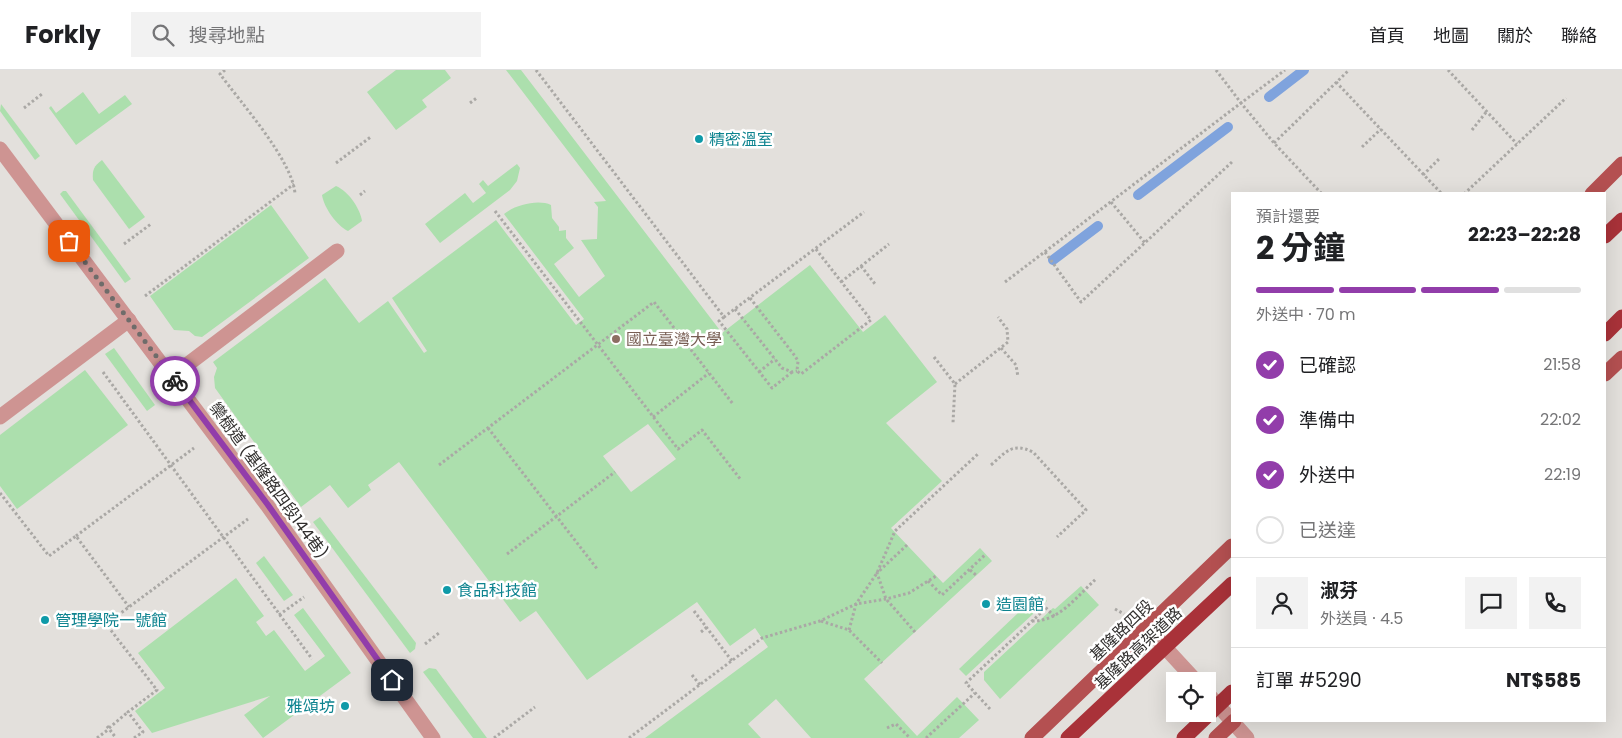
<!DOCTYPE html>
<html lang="zh-TW">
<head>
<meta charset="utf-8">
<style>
  body { margin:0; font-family:Poppins,"Noto Sans TC",sans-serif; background:#f2f2f2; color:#202124; height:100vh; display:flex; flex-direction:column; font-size:19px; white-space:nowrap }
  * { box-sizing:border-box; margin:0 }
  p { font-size:16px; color:#757577 }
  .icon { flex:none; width:28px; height:28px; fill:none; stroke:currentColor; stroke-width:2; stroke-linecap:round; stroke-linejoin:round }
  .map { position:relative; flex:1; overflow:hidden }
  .details { position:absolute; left:1231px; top:122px; width:375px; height:530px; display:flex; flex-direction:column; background:#fff; border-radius:0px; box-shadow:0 5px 20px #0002 }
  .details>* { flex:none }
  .fabs { position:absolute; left:1166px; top:602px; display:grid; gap:10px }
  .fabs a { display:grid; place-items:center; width:50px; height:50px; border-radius:0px; background:#fff; box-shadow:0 5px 20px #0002; font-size:25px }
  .pin { position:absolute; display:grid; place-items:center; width:42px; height:42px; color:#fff; margin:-21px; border-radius:10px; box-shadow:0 2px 8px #0006 }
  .courier { position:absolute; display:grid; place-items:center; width:50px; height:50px; margin:-25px; border:4px solid #923daa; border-radius:50%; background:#fff; color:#222; box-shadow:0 1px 6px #0007 }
  .head em { font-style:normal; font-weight:700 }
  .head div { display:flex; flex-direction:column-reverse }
  .head { display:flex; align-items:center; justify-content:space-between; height:85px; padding:0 25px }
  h1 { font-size:32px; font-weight:700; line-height:38px }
  .bar { display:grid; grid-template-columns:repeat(4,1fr); gap:8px 5px; align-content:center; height:60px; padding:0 25px }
  .bar i { height:6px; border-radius:4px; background:#e0e0e0 }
  .bar .current { background:#923daa }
  .bar p { grid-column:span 4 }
  .line { display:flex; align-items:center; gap:12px; padding:0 25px; border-top:1px solid #e0e0e0 }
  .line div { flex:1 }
  .round { display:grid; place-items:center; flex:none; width:52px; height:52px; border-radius:0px; background:#f2f2f2 }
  ol { padding:0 25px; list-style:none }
  li { display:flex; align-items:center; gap:15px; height:55px }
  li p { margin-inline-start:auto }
  li .icon { padding:5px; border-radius:50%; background:#923daa; color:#fff; stroke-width:4 }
  li:last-child { color:#757577 }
  li i { width:28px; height:28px; border:2px solid #e0e0e0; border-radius:50% }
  header { display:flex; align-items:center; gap:30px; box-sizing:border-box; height:70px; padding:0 25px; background:#fff; border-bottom:1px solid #e0e0e0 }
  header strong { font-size:24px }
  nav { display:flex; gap:28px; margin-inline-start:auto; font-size:18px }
  .search { width:350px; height:45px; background:#f2f2f2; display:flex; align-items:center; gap:12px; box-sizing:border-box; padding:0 18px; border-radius:0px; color:#757577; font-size:19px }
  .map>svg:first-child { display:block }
  .green { fill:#acdfad; fill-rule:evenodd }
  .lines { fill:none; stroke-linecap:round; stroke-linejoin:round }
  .stream { stroke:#7fa3dd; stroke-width:10 }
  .path { stroke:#aaa8a5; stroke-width:3; stroke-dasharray:2.5 2.5; stroke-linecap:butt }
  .minor { stroke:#ce9492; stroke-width:15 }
  .major { stroke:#b45051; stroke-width:15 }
  .highway { stroke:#a93239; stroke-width:15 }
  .highway-bridge { stroke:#a93239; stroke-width:15 }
  .done { stroke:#6f6c6a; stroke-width:5; stroke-dasharray:0 9 }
  .route { stroke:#923daa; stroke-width:6 }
  .culture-dot { fill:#0f9aa8; stroke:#fff; stroke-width:2 }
  .education-dot { fill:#8d6e63; stroke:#fff; stroke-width:2 }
  .labels { text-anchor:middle; stroke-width:5; stroke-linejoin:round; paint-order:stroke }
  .culture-label { font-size:16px; fill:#0d838f; stroke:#fff; text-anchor:start }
  .education-label { font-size:16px; fill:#785e54; stroke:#fff; text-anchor:start }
  .street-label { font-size:16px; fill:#302e2d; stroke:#fff }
</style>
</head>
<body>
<header>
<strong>Forkly</strong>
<div class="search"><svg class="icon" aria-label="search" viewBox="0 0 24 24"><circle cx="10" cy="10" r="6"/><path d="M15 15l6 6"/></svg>搜尋地點</div>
<nav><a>首頁</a><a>地圖</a><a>關於</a><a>聯絡</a></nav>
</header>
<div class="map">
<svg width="1622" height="668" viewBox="0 0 1622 668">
  <rect width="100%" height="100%" fill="#e3e0dc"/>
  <g class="green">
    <polygon points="396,0 445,0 451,8 422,30 427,37 396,60 367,22"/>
    <path d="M506,0H521L722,263L810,195L863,262L885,245L937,312L886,353L942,411L891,458L943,513L980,478L992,491L864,609L917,666L957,627L979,650L959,668H811L776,629L748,654L761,668H645L768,577L755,558L730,576L697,532L587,610L536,541L520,552L399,392L368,415L371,420L348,438L330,415L301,437L215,318L214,307L217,298L213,292L325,208L359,253L388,231L424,283L427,281L392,228L496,150L576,255L584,249L504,144C515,135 538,129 551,135L552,148L559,157V161L566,160V168L574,178L554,194L579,227L605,206L581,170L597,169L598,137L594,132L606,131ZM648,354L676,389L631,422L603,386Z"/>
    <polygon points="83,22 99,44 125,25 132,34 76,75 49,38 51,36 56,43"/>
    <polygon points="1,34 40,86 35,90 0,41"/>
    <path d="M102,90L145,147L129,159L93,110C92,100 94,96 102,90Z"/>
    <polygon points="517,94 520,98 517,111 510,120 440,173 425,154 465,123 473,133 486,123 479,114 483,110 488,116"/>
    <path d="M336,116C348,121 360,138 362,151L348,161C337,156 324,138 322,125Z"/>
    <polygon points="63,121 66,121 131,209 125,213 60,124"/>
    <polygon points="271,135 309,188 202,267 195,266 189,261 174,260 150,226"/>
    <polygon points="114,278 155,335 147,341 105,284"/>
    <polygon points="85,300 128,355 17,439 0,416 0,365"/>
    <polygon points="320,447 416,573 415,579 410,583 313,452"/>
    <polygon points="264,486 293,525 284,531 256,493"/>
    <polygon points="236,508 264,546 256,552 266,566 274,560 305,601 325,586 294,545 303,538 351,603 263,668 244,645 270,626 152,663 135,641 165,618 138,583"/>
    <polygon points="1081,516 1099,535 1000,629 984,610 984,602 1053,538 1055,539"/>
    <polygon points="1039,523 1047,531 966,606 959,599"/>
    <polygon points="429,598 436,599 487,668 473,668 423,602"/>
  </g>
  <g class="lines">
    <g class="stream">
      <polyline points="1269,27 1304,0"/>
      <polyline points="1138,125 1228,57"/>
      <polyline points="1053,190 1098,156"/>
    </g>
    <g class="path">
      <path d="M225,0L220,4C241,33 293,91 295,124"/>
      <polyline points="536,0 724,247 864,142"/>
      <polyline points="1216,0 1241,33 1285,0"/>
      <polyline points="1448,0 1517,74"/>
      <polyline points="1336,12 1442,124"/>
      <polyline points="470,33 478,27"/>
      <polyline points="24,38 42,24"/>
      <polyline points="1472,60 1487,41"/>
      <polyline points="1274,73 1349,0"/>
      <polyline points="1362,77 1381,59"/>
      <polyline points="336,93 372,66"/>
      <polyline points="1423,105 1440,88"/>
      <polyline points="1464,124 1566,28"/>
      <polyline points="360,125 365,121"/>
      <polyline points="1111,132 1145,173"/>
      <polyline points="495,141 678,379 702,360 741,410"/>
      <polyline points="124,174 151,154"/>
      <polyline points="1045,182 1081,232 1232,92"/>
      <polyline points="861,196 875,214"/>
      <polyline points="841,212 889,174"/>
      <polyline points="1005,212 1241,33 1274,73 1322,124"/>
      <polyline points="145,226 294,114"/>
      <polyline points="750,228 795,286 798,291 797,301 801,304 871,250 815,178"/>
      <polyline points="735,239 782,298 792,302 797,301"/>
      <polyline points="724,247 719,251 772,318 792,302"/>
      <polyline points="1001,278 1016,295 1018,307"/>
      <polyline points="934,287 955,314 953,353"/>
      <polyline points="103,302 312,589"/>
      <polyline points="759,302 775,289"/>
      <polyline points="955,314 1008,272 1007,259 998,247"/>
      <polyline points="653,347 709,303"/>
      <polyline points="488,358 598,500"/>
      <polyline points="439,395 654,232 733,334"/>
      <path d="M991,395C1006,382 1012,372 1033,382L1086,440L1057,467"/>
      <polyline points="0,423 49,486 76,466 129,537"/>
      <polyline points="76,466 194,378"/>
      <polyline points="907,475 877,503 886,529 915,562"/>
      <polyline points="507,484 615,402"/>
      <polyline points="970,500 976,505"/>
      <polyline points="928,511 942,525 986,484"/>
      <polyline points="1035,527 1055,547"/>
      <polyline points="1115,539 1124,544"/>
      <polyline points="694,541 732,591"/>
      <polyline points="279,545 304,527"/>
      <polyline points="821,551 849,560 882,593"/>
      <path d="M1032,551C1059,552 1077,526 1096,509"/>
      <polyline points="849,560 856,534 886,529 909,523 936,506"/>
      <polyline points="701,562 707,557"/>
      <polyline points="425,574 439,563"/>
      <polyline points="692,605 700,615"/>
      <polyline points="990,639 966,613 1046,538"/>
      <polyline points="107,656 116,668"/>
      <polyline points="109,658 128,642"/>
      <polyline points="887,658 896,654 910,668"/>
      <polyline points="97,668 109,659"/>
      <polyline points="134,668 143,662 128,642 157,620 106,554 248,449"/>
      <polyline points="494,668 535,637"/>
      <polyline points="629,668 762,568 820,551 856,534 877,503 895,461 979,383"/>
      <polyline points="926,668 975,623"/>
    </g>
    <g class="minor">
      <polyline points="0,79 267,435 433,668"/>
      <polyline points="171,307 337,181"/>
      <polyline points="0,347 129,250"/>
      <polyline points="1148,559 1196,611"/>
      <polyline points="1208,624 1247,668"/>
    </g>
    <g class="major">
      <polyline points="1592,124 1622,94"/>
      <polyline points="1605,304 1622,288"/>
      <polyline points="1032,668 1232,476"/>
      <polyline points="1216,668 1234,651"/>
    </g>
    <g class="highway">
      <polyline points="1605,166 1622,150"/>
      <polyline points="1605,264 1622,247"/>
    </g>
    <g class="highway-bridge">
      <polyline points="1068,668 1232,514"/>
      <polyline points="1184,668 1232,622"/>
    </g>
  </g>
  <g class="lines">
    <polyline class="done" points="69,171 175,311"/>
    <polyline class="route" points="175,311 268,435 392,610"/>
  </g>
  <g class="culture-dot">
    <circle cx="699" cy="69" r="5"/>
    <circle cx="447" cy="520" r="5"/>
    <circle cx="986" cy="534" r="5"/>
    <circle cx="45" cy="550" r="5"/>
    <circle cx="345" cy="636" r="5"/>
  </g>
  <circle class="education-dot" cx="616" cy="269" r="5"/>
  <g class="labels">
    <g class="culture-label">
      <text x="709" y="75">精密溫室</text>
      <text x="457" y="526">食品科技館</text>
      <text x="996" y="540">造園館</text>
      <text x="55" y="556">管理學院一號館</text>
      <text x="335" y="642" text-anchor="end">雅頌坊</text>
    </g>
    <g class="education-label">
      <text x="626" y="275">國立臺灣大學</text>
    </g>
    <g class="street-label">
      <text transform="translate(269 410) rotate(54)" y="6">欒樹道 (基隆路四段144巷)</text>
      <text transform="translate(1121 560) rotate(-44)" y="6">基隆路四段</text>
      <text transform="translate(1138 578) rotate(-43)" y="6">基隆路高架道路</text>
    </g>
  </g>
</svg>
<div class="fabs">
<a><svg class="icon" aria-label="locate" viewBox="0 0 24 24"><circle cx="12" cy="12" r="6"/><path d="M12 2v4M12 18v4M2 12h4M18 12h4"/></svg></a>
</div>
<div class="pin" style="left:69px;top:171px;background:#ea580c"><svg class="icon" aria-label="bag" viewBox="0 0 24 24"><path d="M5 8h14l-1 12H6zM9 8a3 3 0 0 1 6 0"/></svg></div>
<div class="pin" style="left:392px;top:610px;background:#1f2937"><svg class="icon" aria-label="home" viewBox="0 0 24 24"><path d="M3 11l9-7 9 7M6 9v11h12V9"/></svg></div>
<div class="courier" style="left:175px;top:311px"><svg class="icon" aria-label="bike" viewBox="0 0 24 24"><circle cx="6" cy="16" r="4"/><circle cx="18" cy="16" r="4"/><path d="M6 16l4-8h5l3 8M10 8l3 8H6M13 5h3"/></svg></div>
<section class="details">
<div class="head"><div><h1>2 分鐘</h1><p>預計還要</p></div><em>22:23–22:28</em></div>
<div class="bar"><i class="current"></i><i class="current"></i><i class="current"></i><i></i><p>外送中 · 70 m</p></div>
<ol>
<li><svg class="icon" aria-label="check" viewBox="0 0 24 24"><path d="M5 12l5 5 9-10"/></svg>已確認<p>21:58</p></li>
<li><svg class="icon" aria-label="check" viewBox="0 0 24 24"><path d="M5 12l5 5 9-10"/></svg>準備中<p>22:02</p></li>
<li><svg class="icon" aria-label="check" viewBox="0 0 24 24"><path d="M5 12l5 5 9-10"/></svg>外送中<p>22:19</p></li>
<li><i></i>已送達</li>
</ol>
<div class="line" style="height:90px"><a class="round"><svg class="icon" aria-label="person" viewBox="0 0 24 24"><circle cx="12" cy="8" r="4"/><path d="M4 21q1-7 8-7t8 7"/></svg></a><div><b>淑芬</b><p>外送員 · 4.5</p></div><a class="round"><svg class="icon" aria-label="chat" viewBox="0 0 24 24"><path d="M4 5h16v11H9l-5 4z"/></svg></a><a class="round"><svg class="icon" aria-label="phone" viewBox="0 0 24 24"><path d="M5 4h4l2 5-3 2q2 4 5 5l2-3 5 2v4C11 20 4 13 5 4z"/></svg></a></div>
<div class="line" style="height:65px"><div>訂單 #5290</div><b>NT$585</b></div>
</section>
</div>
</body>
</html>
